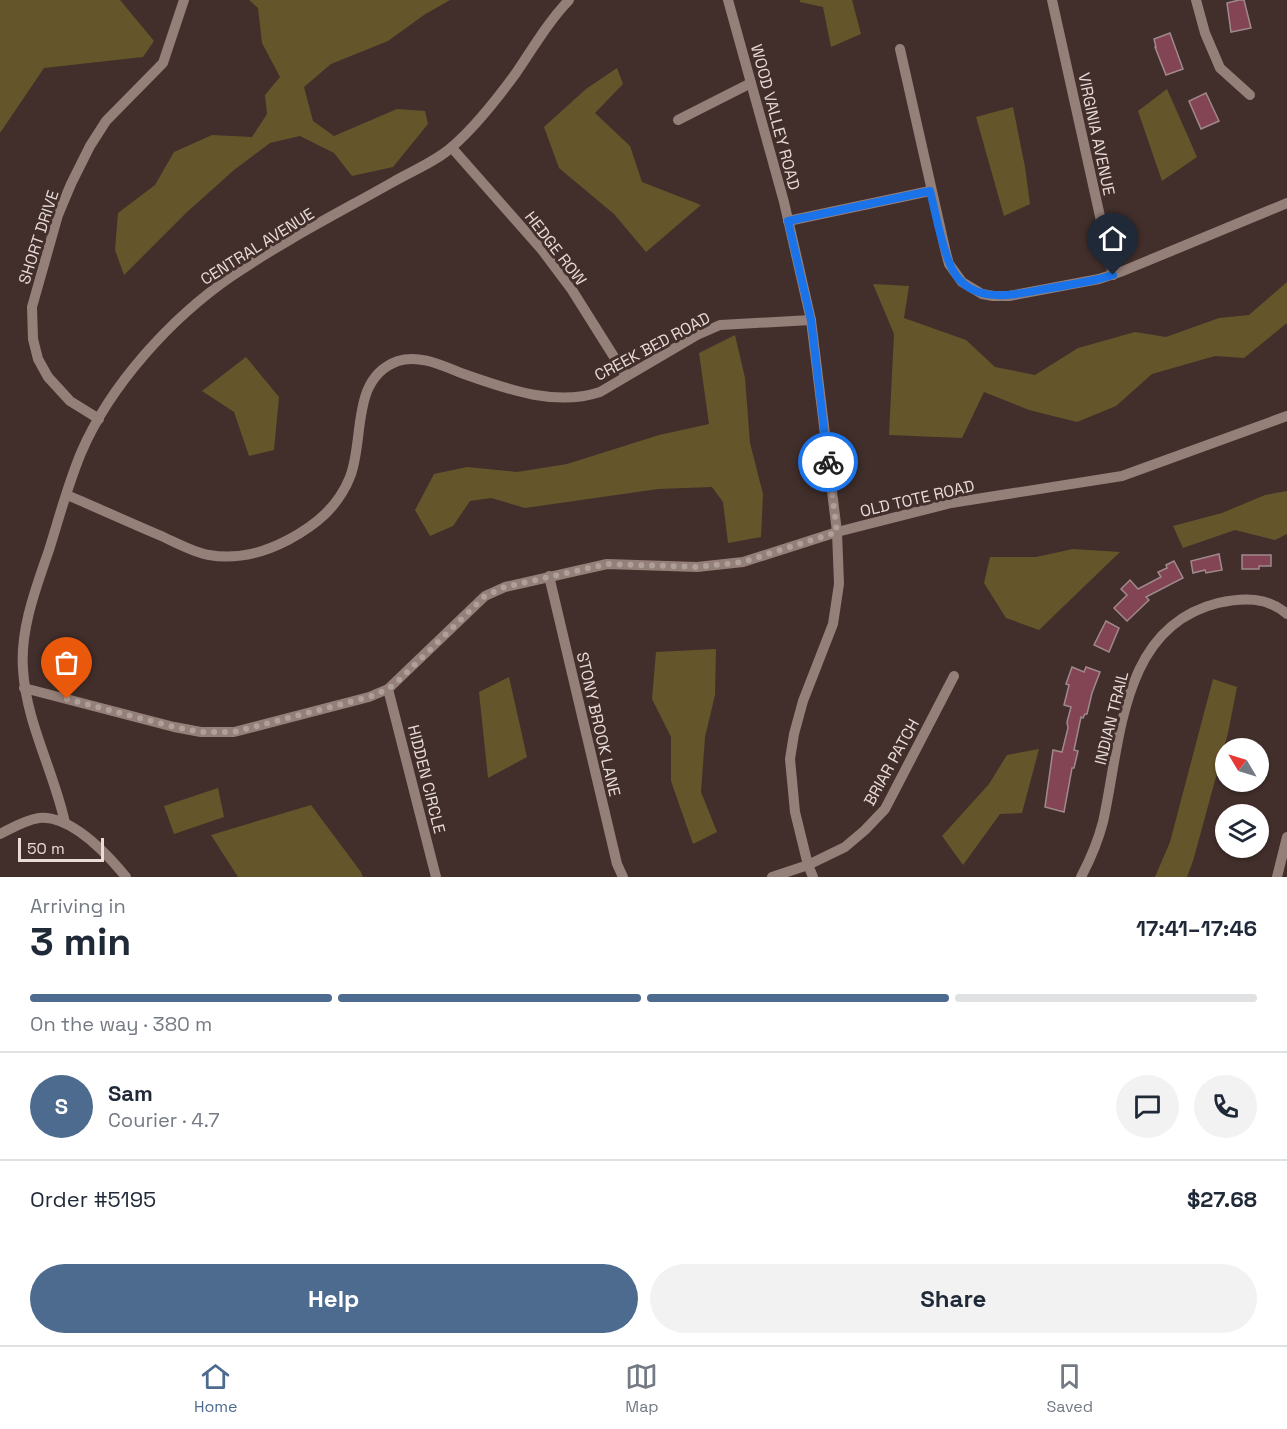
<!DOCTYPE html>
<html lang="en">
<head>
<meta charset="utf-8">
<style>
  body { margin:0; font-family:"Space Grotesk",sans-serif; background:#f2f2f3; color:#1f2937; height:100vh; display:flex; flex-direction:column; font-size:22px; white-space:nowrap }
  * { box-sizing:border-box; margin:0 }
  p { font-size:20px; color:#747a83 }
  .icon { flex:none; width:33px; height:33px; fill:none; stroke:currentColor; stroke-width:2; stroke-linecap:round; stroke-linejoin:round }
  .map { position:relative; height:877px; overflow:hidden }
  .sheet { display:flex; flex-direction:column; background:#fff; flex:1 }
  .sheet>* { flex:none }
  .needle { width:39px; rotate:308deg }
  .tools { position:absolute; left:1215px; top:738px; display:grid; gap:12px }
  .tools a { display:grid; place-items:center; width:54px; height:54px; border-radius:50%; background:#fff; box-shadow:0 2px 4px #0004; font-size:30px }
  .scale { position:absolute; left:18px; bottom:15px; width:86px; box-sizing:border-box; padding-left:6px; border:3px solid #e8dbd8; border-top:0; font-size:16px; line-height:21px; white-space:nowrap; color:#e8dbd8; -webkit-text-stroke:4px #422f2b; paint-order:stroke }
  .pin { position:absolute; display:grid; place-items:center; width:51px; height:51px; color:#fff; margin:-62px -26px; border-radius:50% 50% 50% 0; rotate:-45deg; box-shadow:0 0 6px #0007 }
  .pin .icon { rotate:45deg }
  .courier { position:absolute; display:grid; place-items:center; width:60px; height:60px; margin:-30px; border:4px solid #1a73e8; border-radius:50%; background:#fff; color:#222; box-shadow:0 2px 8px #0007 }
  .headline em { font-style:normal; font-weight:800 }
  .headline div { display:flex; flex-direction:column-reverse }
  .headline { display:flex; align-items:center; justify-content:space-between; height:102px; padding:0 30px }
  h1 { font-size:39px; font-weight:800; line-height:45px }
  .bar { display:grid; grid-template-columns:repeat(4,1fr); gap:9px 6px; align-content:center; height:72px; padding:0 30px }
  .bar i { height:8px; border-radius:4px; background:#e0e1e3 }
  .bar .current { background:#4c6b8f }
  .bar p { grid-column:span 4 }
  .line { display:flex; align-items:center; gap:15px; padding:0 30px; border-top:2px solid #e0e1e3 }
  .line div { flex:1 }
  .round { display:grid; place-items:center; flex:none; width:63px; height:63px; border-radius:32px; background:#f2f2f3 }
  .cta { display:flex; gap:12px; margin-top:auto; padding:12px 30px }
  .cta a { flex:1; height:69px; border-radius:36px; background:#4c6b8f; color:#fff; font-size:24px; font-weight:800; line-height:69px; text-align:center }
  .cta a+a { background:#f2f2f3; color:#1f2937 }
  .tabs { display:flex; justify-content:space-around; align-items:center; height:84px; border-top:2px solid #e0e1e3; background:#fff; font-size:16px; color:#747a83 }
  .tabs a { display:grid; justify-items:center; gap:3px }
  .tabs .current { color:#4c6b8f }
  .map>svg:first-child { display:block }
  .green { fill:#65552a }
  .building { fill:#834454; stroke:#a0898d; stroke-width:1.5 }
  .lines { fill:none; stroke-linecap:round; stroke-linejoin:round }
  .minor { stroke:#957f79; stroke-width:10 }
  .done { stroke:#ae9f9b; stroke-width:6; stroke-dasharray:0 10.8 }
  .route { stroke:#1a73e8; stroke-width:8 }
  .labels { text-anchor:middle; stroke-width:6; stroke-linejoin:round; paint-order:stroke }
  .street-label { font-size:16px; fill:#e8dbd8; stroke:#422f2b }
</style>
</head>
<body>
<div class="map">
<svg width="1287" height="877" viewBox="0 0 1287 877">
  <rect width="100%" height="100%" fill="#422f2b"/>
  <g class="green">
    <polygon points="0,0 120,0 154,41 143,57 44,68 0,133"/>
    <polygon points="249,0 450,0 424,15 388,41 331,64 304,87 313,121 334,136 397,109 425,111 428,124 393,167 352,176 334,153 300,136 270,143 234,170 186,213 124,275 115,250 118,213 155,185 174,152 212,135 252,137 267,114 265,95 280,77 262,43 258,8"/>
    <polygon points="800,0 852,0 861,34 831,47 823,7 800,2"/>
    <polygon points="617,68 623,84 595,113 630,146 642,182 701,205 646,252 614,214 559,168 544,127 586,89"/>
    <polygon points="1167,89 1197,157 1162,181 1138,111"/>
    <polygon points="1013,107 1025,167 1030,204 1004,216 976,117"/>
    <polygon points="1287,282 1287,323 1244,358 1215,356 1152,374 1116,406 1077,422 1029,410 984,392 962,438 889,435 894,334 873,284 909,286 904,318 966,340 995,367 1035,375 1078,348 1135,332 1166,337 1219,318 1249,315"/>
    <polygon points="735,335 745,378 750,443 763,494 761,537 728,543 723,502 712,487 658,489 525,508 491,498 470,501 453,526 430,536 415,510 434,474 467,467 517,472 567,464 659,435 709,424 699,353"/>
    <polygon points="246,357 279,397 274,450 249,456 234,412 202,391"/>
    <polygon points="1287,491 1287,534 1275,540 1235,530 1183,548 1173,526 1222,513 1265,495"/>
    <polygon points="1073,549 1120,552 1039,630 1006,618 984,583 990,557 1036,557"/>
    <polygon points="716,649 715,695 705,737 701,792 717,832 693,844 671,781 671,737 652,699 656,652"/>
    <polygon points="509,677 527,757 488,778 479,692"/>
    <polygon points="1213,679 1237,687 1228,733 1193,861 1187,877 1155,877 1170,842"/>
    <polygon points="1039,749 1022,813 1000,814 963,865 942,836 989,784 1007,755"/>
    <polygon points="218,788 224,817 174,834 164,806"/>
    <polygon points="311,805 361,872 363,877 238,877 211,835"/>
  </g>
  <g class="building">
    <polygon points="1239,0 1244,0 1251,28 1231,32 1227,3"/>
    <polygon points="1170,33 1183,69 1166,75 1155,47 1156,47 1154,39"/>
    <polygon points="1206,93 1219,121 1201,129 1189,101"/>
    <polygon points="1219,554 1222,570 1206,573 1205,570 1193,573 1191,561"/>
    <polygon points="1242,555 1271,555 1271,566 1259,566 1259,569 1242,569"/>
    <polygon points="1174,561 1183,578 1146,597 1149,600 1127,621 1114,608 1127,595 1121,589 1130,580 1138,589 1161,577 1158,572 1167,568 1166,565"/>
    <polygon points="1106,621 1119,628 1109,652 1094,645"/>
    <polygon points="1072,667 1084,672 1086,667 1100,672 1092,693 1087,714 1085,714 1083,718 1081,717 1074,750 1078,751 1074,768 1072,768 1064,812 1045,807 1053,750 1062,752 1068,728 1067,722 1071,707 1064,705 1069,685 1066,684"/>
  </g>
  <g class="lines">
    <g class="minor">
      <polyline points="728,0 784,202 811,320 837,532 839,584 833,624 803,701 794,734 790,759 795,812 808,865 813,877"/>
      <polyline points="1052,0 1113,275"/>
      <polyline points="1196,0 1205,33 1220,68 1250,95"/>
      <polyline points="900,49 946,253 949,264 962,282 982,294 993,296 1009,296 1099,279 1123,271 1287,203"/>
      <polyline points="678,120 751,83"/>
      <polyline points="452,148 542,250 572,290 626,376"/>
      <polyline points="788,221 930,191"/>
      <polyline points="99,419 70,401 48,377 38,359 33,339 32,307 58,215 71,184 90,146 106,121 163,63 184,0"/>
      <path d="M67,495C98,508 128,522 159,535C175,542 192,552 209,555C238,560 263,553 288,540C316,525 338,507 350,477C365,439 350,378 398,361C420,354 443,366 464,374C507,389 555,407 600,392L697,335L720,325L811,320"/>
      <polyline points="549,576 617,864 623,877"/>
      <polyline points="24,688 174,727 201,732 234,732 369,697 388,689 485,596 505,587 607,564 697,567 743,562 837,532 951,503 1122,476 1287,416"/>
      <polyline points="388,689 436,877"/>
      <path d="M65,823C54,771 26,723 23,669C20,629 36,588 49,550C59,518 68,484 81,453C110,385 171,318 232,276C283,241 340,212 393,182C412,171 437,161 453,146C477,125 497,99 516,73C533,48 548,22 569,0"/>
      <path d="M0,834C12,828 25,820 39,818C71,815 107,854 126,877"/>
      <polyline points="772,877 808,865 845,847 865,830 885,809 954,676"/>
      <path d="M1081,877C1090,860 1098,841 1103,822C1121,742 1120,627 1218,603C1244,597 1267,597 1287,614"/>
      <polyline points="1277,877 1287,837"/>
    </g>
  </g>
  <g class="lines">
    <polyline class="done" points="67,699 174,727 201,732 234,732 369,697 388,689 397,682 485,596 505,587 607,564 697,567 743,562 837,532 828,462"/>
    <path class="route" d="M828,462L811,320L788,221L930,191C936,214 940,240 949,262C966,306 1009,296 1045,289C1063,286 1081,283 1099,279L1113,275"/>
  </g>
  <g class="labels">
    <g class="street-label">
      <text transform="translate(776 117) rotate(75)" y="6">WOOD VALLEY ROAD</text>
      <text transform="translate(1097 134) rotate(78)" y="6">VIRGINIA AVENUE</text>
      <text transform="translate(38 237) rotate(-72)" y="6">SHORT DRIVE</text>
      <text transform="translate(257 246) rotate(-32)" y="6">CENTRAL AVENUE</text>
      <text transform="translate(556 248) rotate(52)" y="6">HEDGE ROW</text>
      <text transform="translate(652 346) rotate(-28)" y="6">CREEK BED ROAD</text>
      <text transform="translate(917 498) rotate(-13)" y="6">OLD TOTE ROAD</text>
      <text transform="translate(1111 718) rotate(-76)" y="6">INDIAN TRAIL</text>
      <text transform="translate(599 724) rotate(77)" y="6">STONY BROOK LANE</text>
      <text transform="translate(891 762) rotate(-61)" y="6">BRIAR PATCH</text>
      <text transform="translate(427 779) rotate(76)" y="6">HIDDEN CIRCLE</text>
    </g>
  </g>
</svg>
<div class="tools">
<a><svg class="needle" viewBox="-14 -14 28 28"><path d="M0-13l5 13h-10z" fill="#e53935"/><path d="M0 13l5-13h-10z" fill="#747a83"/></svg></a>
<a><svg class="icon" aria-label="layers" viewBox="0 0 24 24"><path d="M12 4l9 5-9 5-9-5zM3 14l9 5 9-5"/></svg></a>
</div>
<div class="scale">50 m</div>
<div class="pin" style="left:67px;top:699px;background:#ea580c"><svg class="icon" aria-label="bag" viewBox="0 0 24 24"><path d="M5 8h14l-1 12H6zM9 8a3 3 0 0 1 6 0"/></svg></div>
<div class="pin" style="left:1113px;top:275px;background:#1f2937"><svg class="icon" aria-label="home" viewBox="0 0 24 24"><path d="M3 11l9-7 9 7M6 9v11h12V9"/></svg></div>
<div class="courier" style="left:828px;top:462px"><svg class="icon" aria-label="bike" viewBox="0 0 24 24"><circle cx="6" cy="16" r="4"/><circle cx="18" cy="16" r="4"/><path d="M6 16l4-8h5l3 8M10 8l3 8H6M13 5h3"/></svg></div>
</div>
<section class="sheet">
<div class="headline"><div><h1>3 min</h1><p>Arriving in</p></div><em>17:41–17:46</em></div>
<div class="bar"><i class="current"></i><i class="current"></i><i class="current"></i><i></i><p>On the way · 380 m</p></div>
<div class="line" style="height:108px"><b class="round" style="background:#4c6b8f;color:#fff">S</b><div><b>Sam</b><p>Courier · 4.7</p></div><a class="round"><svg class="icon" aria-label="chat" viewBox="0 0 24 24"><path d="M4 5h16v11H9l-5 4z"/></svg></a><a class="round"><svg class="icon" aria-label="phone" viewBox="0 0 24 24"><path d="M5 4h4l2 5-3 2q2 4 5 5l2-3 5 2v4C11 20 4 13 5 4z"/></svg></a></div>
<div class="line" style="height:78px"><div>Order #5195</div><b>$27.68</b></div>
<div class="cta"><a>Help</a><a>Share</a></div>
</section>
<nav class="tabs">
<a class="current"><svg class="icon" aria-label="home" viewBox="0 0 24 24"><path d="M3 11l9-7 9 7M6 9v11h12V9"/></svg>Home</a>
<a><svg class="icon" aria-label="map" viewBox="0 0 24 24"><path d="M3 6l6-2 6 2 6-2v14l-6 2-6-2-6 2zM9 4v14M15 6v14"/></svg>Map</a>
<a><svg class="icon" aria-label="saved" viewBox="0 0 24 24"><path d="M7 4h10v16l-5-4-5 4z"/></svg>Saved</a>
</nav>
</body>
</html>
